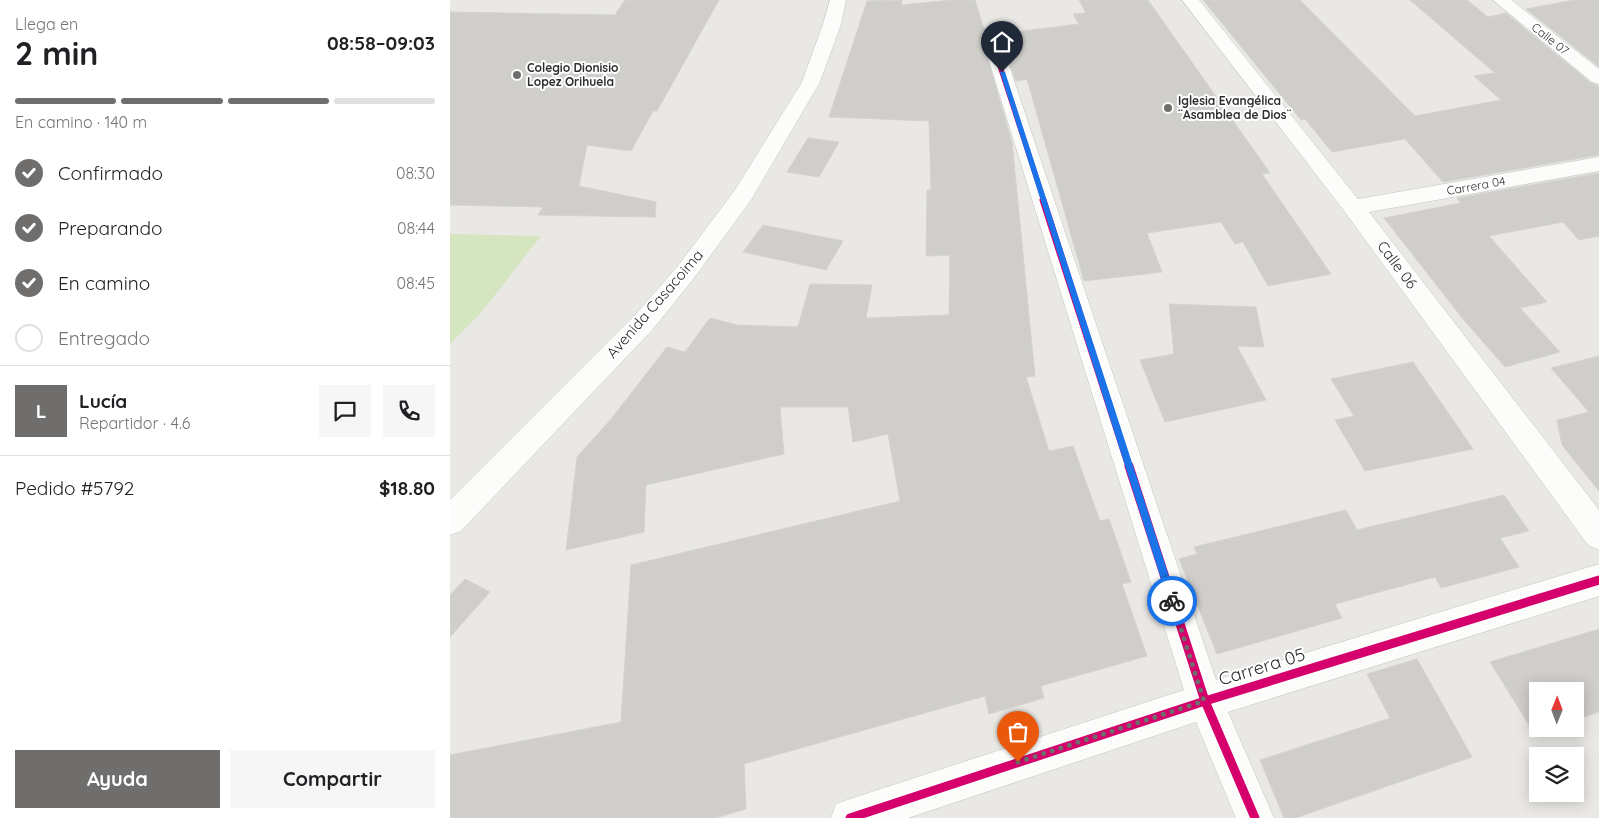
<!DOCTYPE html>
<html lang="es">
<head>
<meta charset="utf-8">
<style>
  body { margin:0; font-family:Quicksand,sans-serif; background:#f6f6f6; color:#202124; height:100vh; display:flex; flex-direction:column; font-size:19px; white-space:nowrap }
  * { box-sizing:border-box; margin:0 }
  p { font-size:16px; color:#757577 }
  .icon { flex:none; width:28px; height:28px; fill:none; stroke:currentColor; stroke-width:2; stroke-linecap:round; stroke-linejoin:round }
  .map { position:relative; flex:1; overflow:hidden }
  .side { display:flex; flex-direction:column; background:#fff; width:450px }
  .side>* { flex:none }
  .needle { width:32px; rotate:1deg }
  .fabs { position:absolute; left:1079px; top:682px; display:grid; gap:10px }
  .fabs a { display:grid; place-items:center; width:55px; height:55px; border-radius:0px; background:#fff; box-shadow:0 2px 12px #0003; font-size:25px }
  .pin { position:absolute; display:grid; place-items:center; width:42px; height:42px; color:#fff; margin:-51px -21px; border-radius:50% 50% 50% 0; rotate:-45deg; box-shadow:0 0 5px #0007 }
  .pin .icon { rotate:45deg }
  .courier { position:absolute; display:grid; place-items:center; width:50px; height:50px; margin:-25px; border:4px solid #1a73e8; border-radius:50%; background:#fff; color:#222; box-shadow:0 1px 6px #0007 }
  .summary em { font-style:normal; font-weight:700 }
  .summary div { display:flex; flex-direction:column-reverse }
  .summary { display:flex; align-items:center; justify-content:space-between; height:85px; padding:0 15px }
  h1 { font-size:32px; font-weight:700; line-height:38px }
  .bar { display:grid; grid-template-columns:repeat(4,1fr); gap:8px 5px; align-content:center; height:60px; padding:0 15px }
  .bar i { height:6px; border-radius:4px; background:#e0e0e0 }
  .bar .selected { background:#6f6e6d }
  .bar p { grid-column:span 4 }
  .line { display:flex; align-items:center; gap:12px; padding:0 15px; border-top:1px solid #e0e0e0 }
  .line div { flex:1 }
  .round { display:grid; place-items:center; flex:none; width:52px; height:52px; border-radius:0px; background:#f6f6f6 }
  ol { padding:0 15px; list-style:none }
  li { display:flex; align-items:center; gap:15px; height:55px }
  li p { margin-inline-start:auto }
  li .icon { padding:5px; border-radius:50%; background:#6f6e6d; color:#fff; stroke-width:4 }
  li:last-child { color:#757577 }
  li i { width:28px; height:28px; border:2px solid #e0e0e0; border-radius:50% }
  .primary-button { display:flex; gap:10px; margin-top:auto; padding:10px 15px }
  .primary-button a { flex:1; height:58px; border-radius:0px; background:#6f6e6d; color:#fff; font-size:20px; font-weight:700; line-height:58px; text-align:center }
  .primary-button a+a { background:#f6f6f6; color:#202124 }
  main { display:flex; flex:1; min-height:0 }
  .map>svg:first-child { display:block }
  .pitch { fill:#d5e5c0 }
  .building { fill:#cfcecb; stroke:#d5d3d0 }
  .lines { fill:none; stroke-linecap:round; stroke-linejoin:round }
  .minor-casing { stroke:#c4c4c4; stroke-width:1 }
  .minor { fill:#fcfcfb; fill-rule:evenodd }
  .cycleway-far2-casing { stroke:#fff; stroke-width:7 }
  .cycleway-far1-casing { stroke:#fff; stroke-width:10 }
  .cycleway-casing { stroke:#fff; stroke-width:12 }
  .cycleway-far2 { stroke:#d6006c; stroke-width:5 }
  .cycleway-far1 { stroke:#d6006c; stroke-width:7 }
  .cycleway { stroke:#d6006c; stroke-width:9 }
  .route { fill:#1a73e8 }
  .done { stroke:#6f6e6d; stroke-width:5; stroke-dasharray:0 9 }
  .poi-dot { fill:#6f6e6d; stroke:#fff; stroke-width:2 }
  .labels { text-anchor:middle; stroke-width:4; stroke-linejoin:round; paint-order:stroke }
  .far-street-label { font-size:12px; fill:#2d2d2d; stroke:#fff }
  .far-poi-label { font-size:12px; font-weight:bold; fill:#2d2d2d; stroke:#fff; text-anchor:start }
  .street-label { font-size:15px; fill:#2d2d2d; stroke:#fff }
  .near-street-label { font-size:18px; fill:#2d2d2d; stroke:#fff }
</style>
</head>
<body>
<main>
<section class="side">
<div class="summary"><div><h1>2 min</h1><p>Llega en</p></div><em>08:58–09:03</em></div>
<div class="bar"><i class="selected"></i><i class="selected"></i><i class="selected"></i><i></i><p>En camino · 140 m</p></div>
<ol>
<li><svg class="icon" aria-label="check" viewBox="0 0 24 24"><path d="M5 12l5 5 9-10"/></svg>Confirmado<p>08:30</p></li>
<li><svg class="icon" aria-label="check" viewBox="0 0 24 24"><path d="M5 12l5 5 9-10"/></svg>Preparando<p>08:44</p></li>
<li><svg class="icon" aria-label="check" viewBox="0 0 24 24"><path d="M5 12l5 5 9-10"/></svg>En camino<p>08:45</p></li>
<li><i></i>Entregado</li>
</ol>
<div class="line" style="height:90px"><b class="round" style="background:#6f6e6d;color:#fff">L</b><div><b>Lucía</b><p>Repartidor · 4.6</p></div><a class="round"><svg class="icon" aria-label="chat" viewBox="0 0 24 24"><path d="M4 5h16v11H9l-5 4z"/></svg></a><a class="round"><svg class="icon" aria-label="phone" viewBox="0 0 24 24"><path d="M5 4h4l2 5-3 2q2 4 5 5l2-3 5 2v4C11 20 4 13 5 4z"/></svg></a></div>
<div class="line" style="height:65px"><div>Pedido #5792</div><b>$18.80</b></div>
<div class="primary-button"><a>Ayuda</a><a>Compartir</a></div>
</section>
<div class="map">
<svg width="1149" height="818" viewBox="0 0 1149 818">
  <rect width="100%" height="100%" fill="#eae8e5"/>
  <polygon class="pitch" points="0,234 91,236 30,314 0,344"/>
  <g class="building">
    <polygon points="175,0 269,0 207,111 203,111 181,151 137,145 129,186 206,202 205,217 88,215 93,207 0,205 0,12 165,15"/>
    <polygon points="452,0 451,5 502,0 525,0 534,29 554,27 557,33 629,24 623,14 636,13 629,0 698,0 820,173 812,174 881,274 818,286 793,242 785,244 771,222 697,233 712,272 634,281 577,79 566,81 554,49 540,48 536,53 562,142 585,376 576,377 599,451 623,446 650,521 659,519 681,582 672,584 697,656 591,686 594,698 539,714 535,696 294,764 296,809 265,818 0,818 0,755 171,722 181,565 450,501 438,434 403,442 398,407 330,407 334,454 196,485 194,532 116,550 127,457 162,418 217,347 235,352 260,318 287,325 348,327 360,284 422,285 416,318 499,315 500,255 476,256 477,190 481,190 479,121 379,117 417,1"/>
    <polygon points="753,0 850,0 965,116 1051,100 1024,76 1045,73 960,0 1017,0 1038,17 1056,13 1141,83 1149,86 1149,155 993,182 955,139 882,152 855,119 851,120"/>
    <polygon points="1124,0 1149,0 1149,67 1076,9"/>
    <polygon points="358,138 389,142 369,177 337,172"/>
    <polygon points="1149,173 1149,236 1129,240 1113,222 1039,236 1097,302 1070,308 1110,352 1055,367 1013,319 934,218 1011,203 1007,198"/>
    <polygon points="313,225 393,241 376,270 293,252"/>
    <polygon points="719,304 806,307 814,347 787,346 816,400 715,422 690,360 724,354"/>
    <polygon points="1149,356 1149,491 1112,445 1107,420 1139,412 1101,368"/>
    <polygon points="963,362 1023,449 915,471 885,420 904,416 881,379"/>
    <polygon points="1054,495 1079,531 1050,538 1069,567 991,588 985,577 885,604 892,618 767,654 729,559 747,554 744,547 896,510 907,530"/>
    <polygon points="15,579 40,592 0,637 0,595"/>
    <polygon points="1149,629 1149,712 1125,720 1125,691 1088,691 1088,729 1098,729 1084,733 1040,662"/>
    <polygon points="967,659 1022,757 845,818 834,818 810,760 940,718 917,674"/>
  </g>
  <g class="lines">
    <defs>
      <g id="minor">
        <polygon points="380,0 396,0 391,24 370,82 301,200 244,278 203,329 11,531 0,535 0,500 185,315 228,266 285,190 352,82 373,24"/>
        <polygon points="732,0 749,0 908,199 1149,157 1149,171 919,212 1149,510 1149,550 1138,545 895,212"/>
        <polygon points="1043,0 1061,0 1149,69 1149,84 1142,82"/>
        <polygon points="546,49 552,50 555,54 766,680 1149,564 1149,596 778,712 824,818 786,818 746,722 458,818 381,818 386,804 400,799 734,690 537,54 540,50"/>
      </g>
    </defs>
    <use href="#minor" class="minor-casing"/>
    <use href="#minor" class="minor"/>
    <defs>
      <polyline id="cycleway-far2" points="546,54 594,201"/>
      <polyline id="cycleway-far1" points="593,200 679,467"/>
      <g id="cycleway">
        <polyline points="679,466 755,701 805,818"/>
        <polyline points="400,818 755,701 1149,580"/>
      </g>
    </defs>
    <use href="#cycleway-far2" class="cycleway-far2-casing"/>
    <use href="#cycleway-far1" class="cycleway-far1-casing"/>
    <use href="#cycleway" class="cycleway-casing"/>
    <use href="#cycleway-far2" class="cycleway-far2"/>
    <use href="#cycleway-far1" class="cycleway-far1"/>
    <use href="#cycleway" class="cycleway"/>
  </g>
  <polygon class="route" points="552,71 555,72 727,601 722,606 718,601 550,72"/>
  <g class="lines">
    <polyline class="done" points="568,762 754,701 722,601"/>
  </g>
  <g class="poi-dot">
    <circle cx="67" cy="75" r="5"/>
    <circle cx="718" cy="108" r="5"/>
  </g>
  <g class="labels">
    <g class="far-street-label">
      <text transform="translate(1100 39) rotate(38)" y="4">Calle 07</text>
      <text transform="translate(1026 186) rotate(-10)" y="4">Carrera 04</text>
    </g>
    <g class="far-poi-label">
      <text x="77" y="72">Colegio Dionisio<tspan x="77" dy="14">Lopez Orihuela</tspan></text>
      <text x="728" y="105">Iglesia Evangélica<tspan x="728" dy="14">¨Asamblea de Dios¨</tspan></text>
    </g>
    <g class="street-label">
      <text transform="translate(947 265) rotate(53)" y="5">Calle 06</text>
      <text transform="translate(205 304) rotate(-49)" y="5">Avenida Casacoima</text>
    </g>
    <g class="near-street-label">
      <text transform="translate(812 667) rotate(-17)" y="6">Carrera 05</text>
    </g>
  </g>
</svg>
<div class="fabs">
<a><svg class="needle" viewBox="-14 -14 28 28"><path d="M0-13l5 13h-10z" fill="#e53935"/><path d="M0 13l5-13h-10z" fill="#757577"/></svg></a>
<a><svg class="icon" aria-label="layers" viewBox="0 0 24 24"><path d="M12 4l9 5-9 5-9-5zM3 14l9 5 9-5"/></svg></a>
</div>
<div class="pin" style="left:568px;top:762px;background:#ea580c"><svg class="icon" aria-label="bag" viewBox="0 0 24 24"><path d="M5 8h14l-1 12H6zM9 8a3 3 0 0 1 6 0"/></svg></div>
<div class="pin" style="left:552px;top:72px;background:#1f2937"><svg class="icon" aria-label="home" viewBox="0 0 24 24"><path d="M3 11l9-7 9 7M6 9v11h12V9"/></svg></div>
<div class="courier" style="left:722px;top:601px"><svg class="icon" aria-label="bike" viewBox="0 0 24 24"><circle cx="6" cy="16" r="4"/><circle cx="18" cy="16" r="4"/><path d="M6 16l4-8h5l3 8M10 8l3 8H6M13 5h3"/></svg></div>
</div>
</main>
</body>
</html>
